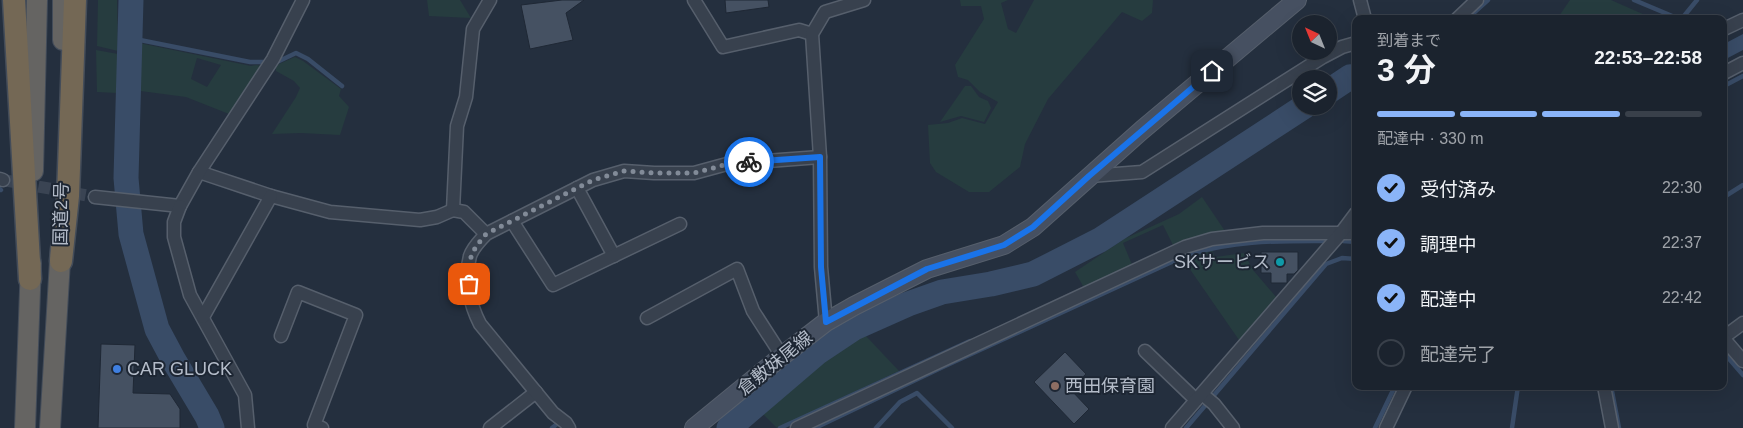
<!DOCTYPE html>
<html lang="ja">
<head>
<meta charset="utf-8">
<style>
  body { margin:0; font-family:Arial,"Noto Sans JP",sans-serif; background:#242b36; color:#f1f3f6; height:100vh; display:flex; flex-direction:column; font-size:19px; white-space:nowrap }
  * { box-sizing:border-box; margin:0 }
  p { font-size:16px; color:#a0a4aa }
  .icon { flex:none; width:28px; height:28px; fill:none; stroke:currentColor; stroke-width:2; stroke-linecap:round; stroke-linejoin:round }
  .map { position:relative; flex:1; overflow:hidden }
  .side { position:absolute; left:1352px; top:15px; width:375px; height:375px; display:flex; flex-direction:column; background:#1b232e; border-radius:10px; box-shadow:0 5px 20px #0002,0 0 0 1px #39404a }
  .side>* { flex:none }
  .needle { width:32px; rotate:317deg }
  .tools { position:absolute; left:1292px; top:15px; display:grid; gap:10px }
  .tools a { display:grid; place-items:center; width:45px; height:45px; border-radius:50%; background:#1b232e; box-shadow:0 5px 20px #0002,0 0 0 1px #39404a; font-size:25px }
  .pin { position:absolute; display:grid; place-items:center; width:42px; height:42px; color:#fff; margin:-21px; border-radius:10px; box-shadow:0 2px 8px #0006 }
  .courier { position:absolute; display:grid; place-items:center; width:50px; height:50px; margin:-25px; border:4px solid #1a73e8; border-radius:50%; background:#fff; color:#222; box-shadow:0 1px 6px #0007 }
  .head em { font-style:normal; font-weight:700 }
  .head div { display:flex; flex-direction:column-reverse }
  .head { display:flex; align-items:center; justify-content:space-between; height:85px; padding:0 25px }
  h1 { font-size:32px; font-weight:700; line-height:38px }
  .bar { display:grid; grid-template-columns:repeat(4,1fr); gap:8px 5px; align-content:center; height:60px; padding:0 25px }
  .bar i { height:6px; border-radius:4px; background:#39404a }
  .bar .selected { background:#8ab4f8 }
  .bar p { grid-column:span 4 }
  ol { padding:0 25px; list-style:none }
  li { display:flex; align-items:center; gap:15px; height:55px }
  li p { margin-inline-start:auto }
  li .icon { padding:5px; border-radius:50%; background:#8ab4f8; color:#111; stroke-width:4 }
  li:last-child { color:#a0a4aa }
  li i { width:28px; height:28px; border:2px solid #39404a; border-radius:50% }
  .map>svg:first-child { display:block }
  .green { fill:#263c3f; fill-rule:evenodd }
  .water { fill:#394c67 }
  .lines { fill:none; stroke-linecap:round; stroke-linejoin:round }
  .stream { stroke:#394c67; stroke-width:4.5 }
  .river { stroke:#394c67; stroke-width:25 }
  .building { fill:#455162; stroke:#1f2835 }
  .minor-tunnel { stroke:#3a4453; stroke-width:12; stroke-dasharray:12 6; stroke-linecap:butt }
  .minor-casing { stroke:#565f6c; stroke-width:15 }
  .secondary-casing { stroke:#565f6c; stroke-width:20 }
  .trunk-casing { stroke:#434c59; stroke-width:22 }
  .motorway-casing { stroke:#434c59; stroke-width:25 }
  .minor { stroke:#38414e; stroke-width:12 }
  .secondary { stroke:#465061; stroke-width:18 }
  .trunk { stroke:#656462; stroke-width:20 }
  .motorway { stroke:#746855; stroke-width:22 }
  .done { stroke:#828b98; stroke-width:5; stroke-dasharray:0 9 }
  .route { stroke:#1a73e8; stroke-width:6 }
  .culture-dot { fill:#0f9aa8; stroke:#1d2633; stroke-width:2 }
  .shop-dot { fill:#3f7fe0; stroke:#1d2633; stroke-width:2 }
  .education-dot { fill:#8d6e63; stroke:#1d2633; stroke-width:2 }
  .labels { text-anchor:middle; stroke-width:4; stroke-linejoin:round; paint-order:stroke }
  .street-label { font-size:18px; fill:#b4bcc9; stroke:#1d2633 }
  .poi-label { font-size:18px; fill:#b4bcc9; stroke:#1d2633; text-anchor:start }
</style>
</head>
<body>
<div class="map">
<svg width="1743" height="428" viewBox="0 0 1743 428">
  <rect width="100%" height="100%" fill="#242f3e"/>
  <g class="green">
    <polygon points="98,0 117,0 118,51 97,46"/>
    <polygon points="427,0 460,0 471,18 429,16"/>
    <polygon points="960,0 1008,0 1001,3 1008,29 1016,33 1034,0 1153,0 1152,13 1142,21 1122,12 1048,99 1025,144 1020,167 989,192 969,192 936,172 930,163 928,125 948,123 962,118 985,124 998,102 980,92 968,80 958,77 955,65 984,19 981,6 961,6"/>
    <polygon points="1570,0 1611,0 1645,15 1644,19 1557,19"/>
    <path d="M134,42L251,66L256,65L262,66L229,114L186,97L133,90ZM197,58L221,65L207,87L191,79Z"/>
    <polygon points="96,50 118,54 117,93 97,92"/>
    <polygon points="295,57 303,61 341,89 339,96 349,107 340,135 301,133 272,134 296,97 300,88 294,81 276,71 276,67 279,64"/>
    <polygon points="965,86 971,86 979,97 988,101 991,108 984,122 961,116 940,122"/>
    <polygon points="1202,197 1227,234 1174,247 1163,225 1123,243 1133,267 1087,287 1083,286 1075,272 1124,239 1179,214"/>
    <polygon points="1212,250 1215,257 1244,253 1253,270 1277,298 1239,340 1187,265 1193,256"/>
    <polygon points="865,335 899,371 777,428 763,414 827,360"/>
  </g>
  <polygon class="water" points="1743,34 1743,50 1724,60 1724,44"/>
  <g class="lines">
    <g class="stream">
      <polyline points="1634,0 1677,18 1684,16 1697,0"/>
      <polyline points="1467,19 1488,0"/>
      <polyline points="130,38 250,62 277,62 296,53 308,59 342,86"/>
      <polyline points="1350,77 1356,70"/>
      <polyline points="1724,86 1743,76"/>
      <polyline points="0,189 1,190"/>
      <polyline points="1724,197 1743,185"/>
      <polyline points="1343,241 1356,242"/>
      <polyline points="1724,353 1743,375"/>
      <polyline points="1611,386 1619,428"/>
      <polyline points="552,428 557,424"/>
      <polyline points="780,428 970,341"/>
      <path d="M815,428L945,366L1187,255C1235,240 1277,241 1326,241"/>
      <polyline points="876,428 900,402 917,393 952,428"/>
      <polyline points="1186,428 1326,264 1342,258 1356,259"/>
      <polyline points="1375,428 1395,386"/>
      <polyline points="1512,428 1518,386"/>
    </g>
    <g class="river">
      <polyline points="131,0 126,178 131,234 157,329 173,359 207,416 212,428"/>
      <polyline points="1329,91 1350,77 1356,80"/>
      <polyline points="729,428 818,352 854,328 908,304 942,292 991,284 1033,274 1100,240 1305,106"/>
    </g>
  </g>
  <g class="building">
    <polygon points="562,0 584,0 566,13 573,40 530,49 521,5"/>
    <polygon points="725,0 768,0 769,7 726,13"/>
    <polygon points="1261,252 1298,252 1298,270 1294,274 1287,274 1287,283 1271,283 1271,273 1261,273"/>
    <polygon points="101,344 135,345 133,393 170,394 180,409 180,428 98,428"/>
    <polygon points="1065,352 1086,374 1070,389 1089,409 1074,424 1034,382"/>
  </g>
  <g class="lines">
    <polyline class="minor-tunnel" points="3,180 95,197"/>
    <defs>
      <g id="minor">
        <polyline points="694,0 723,47 799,30 812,34"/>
        <polyline points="1360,0 1365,19"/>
        <polyline points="1457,19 1477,0"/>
        <polyline points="1724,29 1743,20"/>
        <polyline points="1724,73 1743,63"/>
        <polyline points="199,172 271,196 330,212 420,220 437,217 453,210 464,212 486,234"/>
        <polyline points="1090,176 1142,172 1323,57 1342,47 1356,43"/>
        <polyline points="0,179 3,180"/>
        <polyline points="577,188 614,256"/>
        <polyline points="95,197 180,206 199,172 273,59 303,0"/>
        <polyline points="180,206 174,222 174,237 190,295 245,395 248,428"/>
        <polyline points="453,210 457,126 466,97 473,29 490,0"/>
        <polyline points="512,221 553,285 680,224"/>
        <polyline points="203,317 271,196"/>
        <polyline points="647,318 737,269 753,311 782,356"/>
        <polyline points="826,322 821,267 820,157 812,34 825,12 864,0"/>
        <polyline points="281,336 298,292 356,315 314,425 322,428"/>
        <polyline points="1724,337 1743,323"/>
        <polyline points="1724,339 1743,361"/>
        <polyline points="1145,351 1196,400"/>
        <polyline points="1604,386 1612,428"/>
        <polyline points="1202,394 1214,404 1233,428"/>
        <polyline points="490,428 536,392"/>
        <path d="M569,428L566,423L553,413L480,324C470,305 464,278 470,256C473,247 480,241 486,234L593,180L624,171L654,173H694L727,164L820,157"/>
        <polyline points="797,428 1185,247 1212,239 1263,233 1356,233"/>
        <polyline points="1172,428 1341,233 1356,213"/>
        <polyline points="1386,428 1406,386"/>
      </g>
      <polyline id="secondary" points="694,428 782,356 826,322 854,306 927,269 1004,245 1033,227 1142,130 1297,0"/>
      <g id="trunk">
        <polyline points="63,40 63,0"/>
        <polyline points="33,171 37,0"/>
        <polyline points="25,428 31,263"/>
        <polyline points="50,428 61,244"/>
      </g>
      <g id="motorway">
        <polyline points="14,0 30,279"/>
        <polyline points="61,261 68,196 75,0"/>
      </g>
    </defs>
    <use href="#minor" class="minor-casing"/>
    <use href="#secondary" class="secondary-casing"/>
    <use href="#trunk" class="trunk-casing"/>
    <use href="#motorway" class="motorway-casing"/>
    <use href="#minor" class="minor"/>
    <use href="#secondary" class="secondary"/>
    <use href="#trunk" class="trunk"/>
    <use href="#motorway" class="motorway"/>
  </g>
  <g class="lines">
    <path class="done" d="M469,284C468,259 470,253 486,234L593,180L624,171L654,173H694L728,164L749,162"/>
    <polyline class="route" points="749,162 820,157 821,267 826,322 927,269 1004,245 1033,227 1089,176 1212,71"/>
  </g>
  <circle class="culture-dot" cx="1280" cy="262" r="5"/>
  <circle class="shop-dot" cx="117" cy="369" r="5"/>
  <circle class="education-dot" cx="1055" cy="386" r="5"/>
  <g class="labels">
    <g class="street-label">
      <text transform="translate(61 214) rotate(-89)" y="6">国道2号</text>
      <text transform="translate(775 363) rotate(-39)" y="6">倉敷妹尾線</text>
    </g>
    <g class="poi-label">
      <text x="1270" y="268" text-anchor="end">SKサービス</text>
      <text x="127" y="375">CAR GLUCK</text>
      <text x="1065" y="392">西田保育園</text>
    </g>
  </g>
</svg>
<div class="tools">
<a><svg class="needle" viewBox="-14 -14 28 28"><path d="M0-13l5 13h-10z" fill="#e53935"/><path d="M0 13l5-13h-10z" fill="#a0a4aa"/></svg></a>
<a><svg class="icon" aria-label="layers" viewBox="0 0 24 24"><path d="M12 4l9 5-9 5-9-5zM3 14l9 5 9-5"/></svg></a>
</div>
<div class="pin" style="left:469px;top:284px;background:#ea580c"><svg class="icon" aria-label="bag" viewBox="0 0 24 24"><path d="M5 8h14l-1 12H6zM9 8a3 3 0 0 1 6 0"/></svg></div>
<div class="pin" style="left:1212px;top:71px;background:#1f2937"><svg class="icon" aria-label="home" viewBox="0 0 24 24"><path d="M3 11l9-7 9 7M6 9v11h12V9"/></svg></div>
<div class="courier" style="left:749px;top:162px"><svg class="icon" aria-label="bike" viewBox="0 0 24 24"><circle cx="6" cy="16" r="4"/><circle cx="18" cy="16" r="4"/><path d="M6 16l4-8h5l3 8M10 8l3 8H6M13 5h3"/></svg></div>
<section class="side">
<div class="head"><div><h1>3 分</h1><p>到着まで</p></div><em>22:53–22:58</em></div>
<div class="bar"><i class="selected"></i><i class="selected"></i><i class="selected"></i><i></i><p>配達中 · 330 m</p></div>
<ol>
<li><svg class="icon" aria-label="check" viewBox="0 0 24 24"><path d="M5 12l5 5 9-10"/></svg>受付済み<p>22:30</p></li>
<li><svg class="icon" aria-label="check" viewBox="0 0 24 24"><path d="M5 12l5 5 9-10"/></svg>調理中<p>22:37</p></li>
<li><svg class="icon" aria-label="check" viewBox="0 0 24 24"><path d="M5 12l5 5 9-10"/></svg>配達中<p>22:42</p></li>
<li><i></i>配達完了</li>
</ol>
</section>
</div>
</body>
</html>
